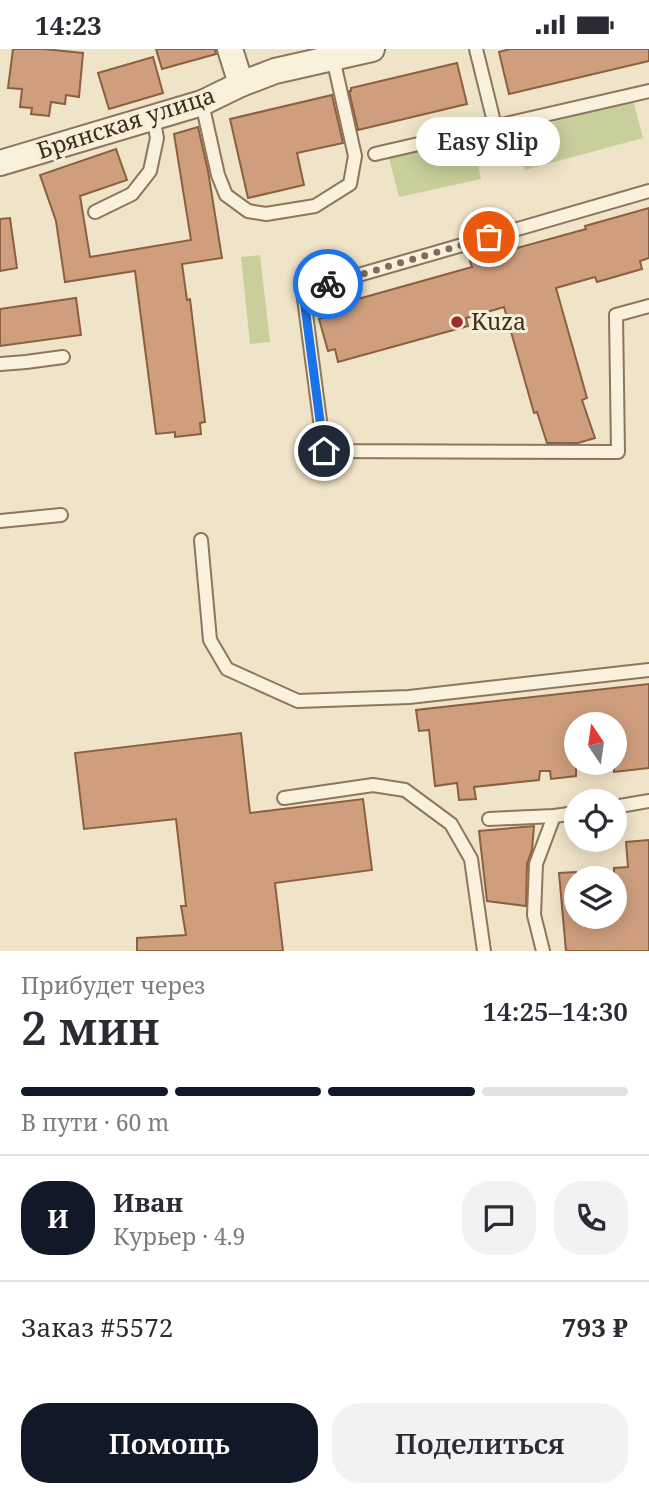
<!DOCTYPE html>
<html lang="ru">
<head>
<meta charset="utf-8">
<style>
  body { margin:0; font-family:"Noto Serif",serif; background:#f2f2f3; color:#2b2b33; height:100vh; display:flex; flex-direction:column; font-size:26px; white-space:nowrap }
  * { box-sizing:border-box; margin:0 }
  p { font-size:23px; color:#7c7c81 }
  .icon { flex:none; width:38px; height:38px; fill:none; stroke:currentColor; stroke-width:2; stroke-linecap:round; stroke-linejoin:round }
  .map { position:relative; height:902px; overflow:hidden }
  .side { display:flex; flex-direction:column; background:#fff; flex:1 }
  .side>* { flex:none }
  .needle { width:46px; rotate:347deg }
  .fabs { position:absolute; left:564px; top:663px; display:grid; gap:14px }
  .fabs a { display:grid; place-items:center; width:63px; height:63px; border-radius:50%; background:#fff; box-shadow:0 4px 18px #0003; font-size:35px }
  .pin { position:absolute; display:grid; place-items:center; width:60px; height:60px; color:#fff; margin:-30px; border:4px solid #fff; border-radius:50%; box-shadow:0 2px 7px #0007 }
  .courier { position:absolute; display:grid; place-items:center; width:70px; height:70px; margin:-35px; border:5px solid #1a73e8; border-radius:50%; background:#fff; color:#222; box-shadow:0 2px 9px #0007 }
  .bubble { position:absolute; height:49px; border-radius:24px; background:#fff; box-shadow:0 4px 18px #0003; font-size:23px; font-weight:600; line-height:49px; text-align:center }
  .overview em { font-style:normal; font-weight:600 }
  .overview div { display:flex; flex-direction:column-reverse }
  .overview { display:flex; align-items:center; justify-content:space-between; height:119px; padding:0 21px }
  h1 { font-size:46px; font-weight:600; line-height:52px }
  .bar { display:grid; grid-template-columns:repeat(4,1fr); gap:10px 7px; align-content:center; height:84px; padding:0 21px }
  .bar i { height:9px; border-radius:5px; background:#e1e1e2 }
  .bar .current { background:#111827 }
  .bar p { grid-column:span 4 }
  .line { display:flex; align-items:center; gap:18px; padding:0 21px; border-top:2px solid #e1e1e2 }
  .line div { flex:1 }
  .round { display:grid; place-items:center; flex:none; width:74px; height:74px; border-radius:28px; background:#f2f2f3 }
  .action { display:flex; gap:14px; margin-top:auto; padding:14px 21px }
  .action a { flex:1; height:80px; border-radius:28px; background:#111827; color:#fff; font-size:28px; font-weight:600; line-height:80px; text-align:center }
  .action a+a { background:#f2f2f3; color:#2b2b33 }
  .status { display:flex; justify-content:space-between; align-items:center; height:49px; padding:0 35px; background:#fff; direction:ltr }
  .status svg { height:19px; fill:currentColor }
  .map>svg:first-child { display:block }
  .green { fill:#c9cf9b }
  .building { fill:#cf9f7d; stroke:#8d5f41; stroke-width:2 }
  .lines { fill:none; stroke-linecap:round; stroke-linejoin:round }
  .service-casing { stroke:#8d765c; stroke-width:16 }
  .minor-casing { stroke:#8d765c; stroke-width:28 }
  .service { stroke:#faf1dc; stroke-width:12 }
  .minor { stroke:#faf1dc; stroke-width:24 }
  .done { stroke:#7c6e5b; stroke-width:7; stroke-dasharray:0 12.6 }
  .route { stroke:#1a73e8; stroke-width:9 }
  .poi-dot { fill:#9e2a2b; stroke:#f7eed8; stroke-width:2.5 }
  .labels { text-anchor:middle; stroke-width:6; stroke-linejoin:round; paint-order:stroke }
  .street-label { font-size:23px; fill:#3d2e20; stroke:#f7eed8 }
  .poi-label { font-size:23px; fill:#3d2e20; stroke:#f7eed8; text-anchor:start }
</style>
</head>
<body>
<div class="status"><b>14:23</b><svg viewBox="0 0 49 12"><path d="M0 12V9h3v3zM5 12V6h3v6zM10 12V3h3v9zM15 12V0h3v12zM26 1h20v11H26zM47 4h2v5h-2z"/></svg></div>
<div class="map">
<svg width="649" height="902" viewBox="0 0 649 902">
  <rect width="100%" height="100%" fill="#f0e4c8"/>
  <g class="green">
    <polygon points="633,51 643,89 525,121 514,84"/>
    <polygon points="473,90 481,130 399,148 389,109"/>
    <polygon points="260,206 270,293 250,295 241,208"/>
  </g>
  <g class="building">
    <polygon points="13,0 44,0 83,4 79,48 66,46 65,55 51,53 49,67 31,65 32,59 20,58 22,40 8,39"/>
    <polygon points="156,0 215,0 216,5 162,20"/>
    <polygon points="510,0 649,0 649,12 509,45 499,3"/>
    <polygon points="153,8 163,44 109,60 98,24"/>
    <polygon points="457,14 467,55 358,81 349,42 351,42 351,39"/>
    <polygon points="332,46 343,94 297,104 304,136 248,149 230,70"/>
    <polygon points="198,78 208,122 222,209 182,215 187,251 190,250 205,373 200,374 201,385 175,388 175,383 156,385 135,222 65,233 56,172 40,126 116,100 127,131 80,147 90,208 191,191 174,85"/>
    <polygon points="649,159 649,209 640,212 642,220 597,233 595,228 556,239 587,349 582,351 595,389 578,394 547,394 537,363 534,364 504,258 466,269 468,277 338,313 335,300 328,302 319,270 335,265 333,257 472,218 470,212 586,180 585,177"/>
    <polygon points="10,169 17,219 0,222 0,170"/>
    <polygon points="76,249 81,286 0,297 0,260"/>
    <polygon points="649,635 649,719 614,723 614,676 576,676 576,727 551,730 550,722 540,722 539,731 474,738 476,750 459,751 457,734 435,737 429,681 419,682 416,661"/>
    <polygon points="241,684 250,764 363,750 372,821 275,834 283,902 137,902 137,889 186,886 181,857 186,857 176,770 84,780 75,704"/>
    <polygon points="534,777 532,801 527,815 526,857 487,852 479,782"/>
    <polygon points="649,791 649,902 566,902 559,824 576,823 576,868 614,868 614,819 628,818 626,793"/>
  </g>
  <g class="lines">
    <defs>
      <g id="service">
        <polyline points="476,0 495,77"/>
        <polyline points="202,54 218,126 226,146 248,162 266,165 315,157 350,135 355,107 333,9"/>
        <polyline points="375,105 649,42"/>
        <polyline points="649,142 303,242 324,402 618,403 616,266 649,257"/>
        <polyline points="95,163 132,145 150,122 157,89 153,68"/>
        <polyline points="0,315 26,313 63,308"/>
        <polyline points="0,472 61,466"/>
        <polyline points="201,491 210,591 227,620 298,652 409,648 649,621"/>
        <polyline points="284,749 373,736 405,741 451,775 471,810 484,902"/>
        <polyline points="614,758 649,752"/>
        <polyline points="489,770 554,767 576,764"/>
        <polyline points="543,902 534,866 536,815 554,767"/>
      </g>
      <g id="minor">
        <polyline points="230,0 241,35"/>
        <polyline points="0,114 202,54 241,35 275,22 372,0"/>
      </g>
    </defs>
    <use href="#service" class="service-casing"/>
    <use href="#minor" class="minor-casing"/>
    <use href="#service" class="service"/>
    <use href="#minor" class="minor"/>
  </g>
  <g class="lines">
    <polyline class="done" points="328,235 489,188"/>
    <polyline class="route" points="324,402 303,242 328,235"/>
  </g>
  <circle class="poi-dot" cx="457" cy="273" r="7"/>
  <g class="labels">
    <g class="street-label">
      <text transform="translate(126 74) rotate(-18)" y="8">Брянская улица</text>
    </g>
    <g class="poi-label">
      <text x="471" y="281">Kuza</text>
    </g>
  </g>
</svg>
<div class="fabs">
<a><svg class="needle" viewBox="-14 -14 28 28"><path d="M0-13l5 13h-10z" fill="#e53935"/><path d="M0 13l5-13h-10z" fill="#7c7c81"/></svg></a>
<a><svg class="icon" aria-label="locate" viewBox="0 0 24 24"><circle cx="12" cy="12" r="6"/><path d="M12 2v4M12 18v4M2 12h4M18 12h4"/></svg></a>
<a><svg class="icon" aria-label="layers" viewBox="0 0 24 24"><path d="M12 4l9 5-9 5-9-5zM3 14l9 5 9-5"/></svg></a>
</div>
<div class="pin" style="left:489px;top:188px;background:#ea580c"><svg class="icon" aria-label="bag" viewBox="0 0 24 24"><path d="M5 8h14l-1 12H6zM9 8a3 3 0 0 1 6 0"/></svg></div>
<div class="pin" style="left:324px;top:402px;background:#1f2937"><svg class="icon" aria-label="home" viewBox="0 0 24 24"><path d="M3 11l9-7 9 7M6 9v11h12V9"/></svg></div>
<div class="courier" style="left:328px;top:235px"><svg class="icon" aria-label="bike" viewBox="0 0 24 24"><circle cx="6" cy="16" r="4"/><circle cx="18" cy="16" r="4"/><path d="M6 16l4-8h5l3 8M10 8l3 8H6M13 5h3"/></svg></div>
<div class="bubble" style="left:416px;top:68px;width:144px">Easy Slip</div>
</div>
<section class="side">
<div class="overview"><div><h1>2 мин</h1><p>Прибудет через</p></div><em>14:25–14:30</em></div>
<div class="bar"><i class="current"></i><i class="current"></i><i class="current"></i><i></i><p>В пути · 60 m</p></div>
<div class="line" style="height:126px"><b class="round" style="background:#111827;color:#fff">И</b><div><b>Иван</b><p>Курьер · 4.9</p></div><a class="round"><svg class="icon" aria-label="chat" viewBox="0 0 24 24"><path d="M4 5h16v11H9l-5 4z"/></svg></a><a class="round"><svg class="icon" aria-label="phone" viewBox="0 0 24 24"><path d="M5 4h4l2 5-3 2q2 4 5 5l2-3 5 2v4C11 20 4 13 5 4z"/></svg></a></div>
<div class="line" style="height:91px"><div>Заказ #5572</div><b>793 ₽</b></div>
<div class="action"><a>Помощь</a><a>Поделиться</a></div>
</section>
</body>
</html>
